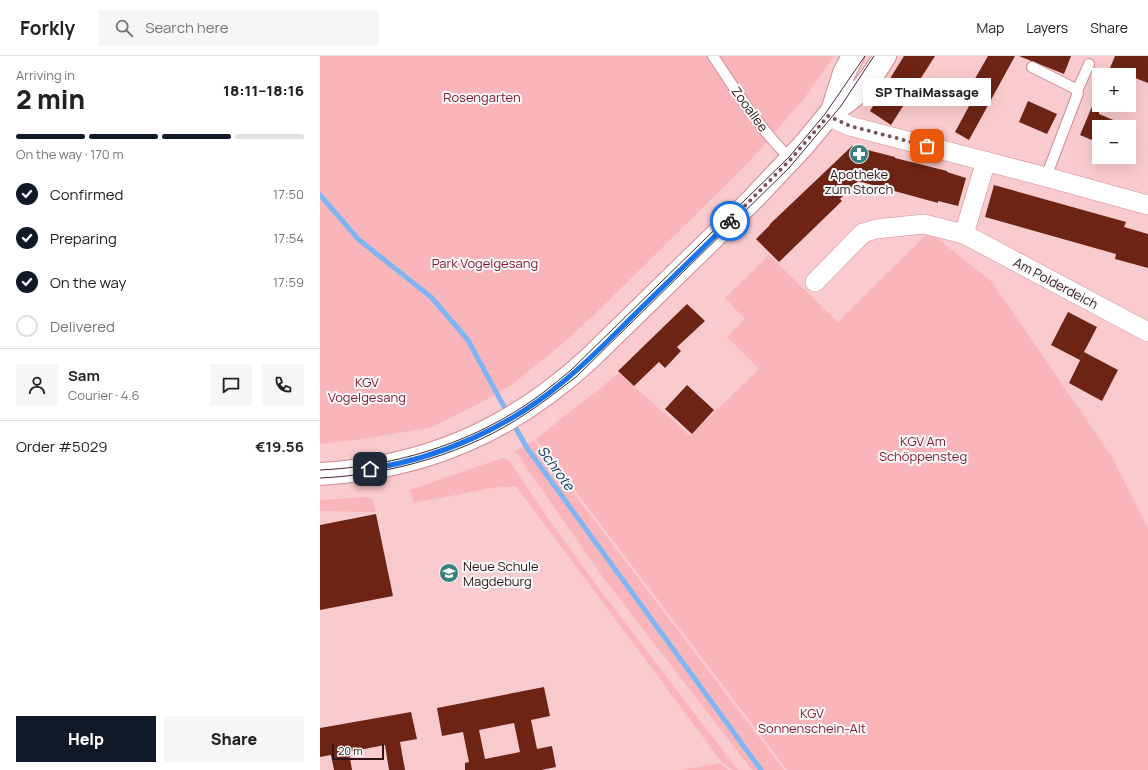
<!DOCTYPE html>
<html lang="en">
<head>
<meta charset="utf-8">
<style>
  body { margin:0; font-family:Manrope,sans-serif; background:#f6f6f6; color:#202124; height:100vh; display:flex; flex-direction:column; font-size:15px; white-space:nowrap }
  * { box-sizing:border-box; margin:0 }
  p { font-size:13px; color:#757577 }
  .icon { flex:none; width:22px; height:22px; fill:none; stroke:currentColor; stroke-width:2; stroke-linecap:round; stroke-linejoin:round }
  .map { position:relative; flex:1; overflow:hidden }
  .sheet { display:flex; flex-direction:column; background:#fff; width:320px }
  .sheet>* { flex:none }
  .buttons { position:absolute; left:772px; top:12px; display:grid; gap:8px }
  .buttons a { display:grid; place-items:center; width:44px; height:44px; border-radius:0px; background:#fff; box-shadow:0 4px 16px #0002; font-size:20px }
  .scale { position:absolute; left:12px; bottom:10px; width:52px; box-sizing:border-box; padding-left:4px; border:2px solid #2e1417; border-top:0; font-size:11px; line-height:14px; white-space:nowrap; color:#2e1417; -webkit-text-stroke:3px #f9f9f9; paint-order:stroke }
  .pin { position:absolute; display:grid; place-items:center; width:34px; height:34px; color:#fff; margin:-17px; border-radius:8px; box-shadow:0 2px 6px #0006 }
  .courier { position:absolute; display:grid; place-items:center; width:40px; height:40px; margin:-20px; border:3px solid #1a73e8; border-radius:50%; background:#fff; color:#222; box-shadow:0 1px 5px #0007 }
  .bubble { position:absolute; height:28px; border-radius:0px; background:#fff; box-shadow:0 4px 16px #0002; font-size:13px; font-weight:800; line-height:28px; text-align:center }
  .head em { font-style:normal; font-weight:800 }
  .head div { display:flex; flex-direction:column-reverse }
  .head { display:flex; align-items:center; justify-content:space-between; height:68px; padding:0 16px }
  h1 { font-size:26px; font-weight:800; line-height:30px }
  .bar { display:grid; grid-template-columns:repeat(4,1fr); gap:6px 4px; align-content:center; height:48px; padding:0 16px }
  .bar i { height:5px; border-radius:3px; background:#e0e0e0 }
  .bar .current { background:#111827 }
  .bar p { grid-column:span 4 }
  .line { display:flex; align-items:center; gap:10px; padding:0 16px; border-top:1px solid #e0e0e0 }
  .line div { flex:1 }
  .round { display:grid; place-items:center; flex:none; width:42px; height:42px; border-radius:0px; background:#f6f6f6 }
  ol { padding:0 16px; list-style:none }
  li { display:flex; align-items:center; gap:12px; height:44px }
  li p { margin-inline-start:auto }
  li .icon { padding:4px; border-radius:50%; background:#111827; color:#fff; stroke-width:4 }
  li:last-child { color:#757577 }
  li i { width:22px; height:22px; border:2px solid #e0e0e0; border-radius:50% }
  .button { display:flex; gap:8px; margin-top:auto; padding:8px 16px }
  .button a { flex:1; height:46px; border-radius:0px; background:#111827; color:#fff; font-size:16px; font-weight:800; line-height:46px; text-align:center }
  .button a+a { background:#f6f6f6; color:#202124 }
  header { display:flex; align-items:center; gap:24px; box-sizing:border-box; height:56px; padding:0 20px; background:#fff; border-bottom:1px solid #e0e0e0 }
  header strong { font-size:19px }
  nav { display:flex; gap:22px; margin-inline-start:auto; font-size:14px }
  .search { width:280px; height:36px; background:#f6f6f6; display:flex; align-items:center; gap:10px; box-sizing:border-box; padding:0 14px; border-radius:0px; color:#757577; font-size:15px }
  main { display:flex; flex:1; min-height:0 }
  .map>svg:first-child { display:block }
  .green { fill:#f9b5ba }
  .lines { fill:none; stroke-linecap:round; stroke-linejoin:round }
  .stream { stroke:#80b5f4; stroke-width:5 }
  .building { fill:#6d2415; fill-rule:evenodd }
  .lane-casing { stroke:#d28b92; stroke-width:12 }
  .street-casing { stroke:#d28b92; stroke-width:20 }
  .secondary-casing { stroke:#d28b92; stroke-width:24 }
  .lane { stroke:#fff; stroke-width:10 }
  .street { stroke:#fff; stroke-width:19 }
  .secondary { stroke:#fff; stroke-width:22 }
  .tram { stroke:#46292c; stroke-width:1 }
  .done { stroke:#755457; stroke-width:4; stroke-dasharray:0 7.2 }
  .route { stroke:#1a73e8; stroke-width:5 }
  .labels { text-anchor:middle; stroke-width:4; stroke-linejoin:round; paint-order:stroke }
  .park-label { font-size:13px; fill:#7d152e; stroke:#f9f9f9 }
  .street-label { font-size:13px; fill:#2e1417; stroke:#f9f9f9 }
  .poi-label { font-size:13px; fill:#2e1417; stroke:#f9f9f9 }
  .water-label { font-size:14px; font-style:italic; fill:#10345c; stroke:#f9f9f9 }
</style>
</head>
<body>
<header>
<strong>Forkly</strong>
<div class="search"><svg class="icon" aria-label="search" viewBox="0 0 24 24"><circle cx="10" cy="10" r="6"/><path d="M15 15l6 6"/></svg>Search here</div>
<nav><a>Map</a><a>Layers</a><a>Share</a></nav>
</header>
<main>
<section class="sheet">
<div class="head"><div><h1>2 min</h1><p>Arriving in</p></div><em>18:11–18:16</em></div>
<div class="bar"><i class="current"></i><i class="current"></i><i class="current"></i><i></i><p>On the way · 170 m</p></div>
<ol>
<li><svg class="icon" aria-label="check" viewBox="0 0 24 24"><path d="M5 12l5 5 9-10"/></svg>Confirmed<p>17:50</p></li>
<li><svg class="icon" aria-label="check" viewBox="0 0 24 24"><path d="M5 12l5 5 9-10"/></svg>Preparing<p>17:54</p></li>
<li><svg class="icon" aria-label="check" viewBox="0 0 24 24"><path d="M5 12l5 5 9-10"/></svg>On the way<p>17:59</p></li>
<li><i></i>Delivered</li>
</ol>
<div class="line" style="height:72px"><a class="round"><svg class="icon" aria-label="person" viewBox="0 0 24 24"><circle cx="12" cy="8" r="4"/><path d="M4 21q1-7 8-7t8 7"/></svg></a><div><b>Sam</b><p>Courier · 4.6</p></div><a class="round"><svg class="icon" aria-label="chat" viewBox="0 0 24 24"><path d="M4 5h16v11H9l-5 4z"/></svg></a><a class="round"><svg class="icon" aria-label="phone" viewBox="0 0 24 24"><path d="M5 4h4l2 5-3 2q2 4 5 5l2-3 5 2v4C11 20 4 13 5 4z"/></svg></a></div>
<div class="line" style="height:52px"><div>Order #5029</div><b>€19.56</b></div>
<div class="button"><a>Help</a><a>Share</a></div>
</section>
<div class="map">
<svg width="828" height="714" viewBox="0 0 828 714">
  <rect width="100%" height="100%" fill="#f9cbce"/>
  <g class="green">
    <polygon points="0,0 514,0 486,40 430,105 279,254 241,289 194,327 162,346 112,371 50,382 0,388"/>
    <polygon points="609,176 672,226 792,401 828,472 828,714 467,714 216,383 299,317 370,380 439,313 407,281 425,263 405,242 449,199 518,266"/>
    <polygon points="214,385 464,714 432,714 282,520 195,395"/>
    <polygon points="183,402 190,406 225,458 277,530 418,714 412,714 400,704 196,430 172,432 94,447 89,434"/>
    <polygon points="47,441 52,443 56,456 0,455 0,444"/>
    <polygon points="400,707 408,714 362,714"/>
  </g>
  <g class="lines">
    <g class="stream">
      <polyline points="0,139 38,183 111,241 148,284 188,358"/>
      <polyline points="193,367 207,392 441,714"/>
    </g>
  </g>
  <g class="building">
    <polygon points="584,0 615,0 571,69 550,55"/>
    <polygon points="668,0 695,0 649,84 635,76 660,30 653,26"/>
    <polygon points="699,0 751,0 744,18"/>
    <polygon points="795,0 828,0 828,27 790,12"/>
    <polygon points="779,34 779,58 810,71 779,71 779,87 760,79"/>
    <polygon points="708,45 737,58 727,78 699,66"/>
    <polygon points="532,90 575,101 575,102 627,115 627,116 646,122 638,150 618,145 618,147 538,125 520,143 522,145 459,206 436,183 450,169 450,168"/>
    <polygon points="674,129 806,166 804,171 828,178 828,212 795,203 796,198 665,161"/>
    <polygon points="367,248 385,265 357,291 361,295 345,312 339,306 314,330 298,315"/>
    <polygon points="748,256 777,271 764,296 798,314 782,345 749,327 764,296 760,304 731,289"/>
    <polygon points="367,329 394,354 372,378 345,353"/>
    <polygon points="56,458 73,540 0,554 0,469"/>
    <path d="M224,631L230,660L211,664L217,693L232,690L236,711L221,714H145V707L149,706L143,676L122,680L117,652ZM194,667L200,696L165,703L159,674Z"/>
    <polygon points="91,656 97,683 80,686 85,714 69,714 65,689 29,696 32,714 14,714 11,699 0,701 0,672"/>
  </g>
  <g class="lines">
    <defs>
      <g id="lane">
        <path d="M393,0C417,36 440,74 471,103"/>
        <polyline points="712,11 754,32 758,37 726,121"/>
        <polyline points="757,35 769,8"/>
      </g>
      <g id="street">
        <polyline points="508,60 530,70 726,121 828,149"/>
        <polyline points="666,105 644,178 828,276"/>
        <polyline points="495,226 543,177 556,173 604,168 644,178"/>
      </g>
      <g id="secondary">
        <path d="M512,55C539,40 549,26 565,0"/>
        <path d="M0,418C106,412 192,374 270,302L433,143L483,90L512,55L524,17L533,0"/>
      </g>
    </defs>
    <use href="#lane" class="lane-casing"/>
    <use href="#street" class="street-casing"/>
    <use href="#secondary" class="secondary-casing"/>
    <use href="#lane" class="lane"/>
    <use href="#street" class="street"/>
    <use href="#secondary" class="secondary"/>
    <g class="tram">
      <path d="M0,414C71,411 145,389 204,350C220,340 235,327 250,315L469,101L505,58L545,0"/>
      <path d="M0,422C71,419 148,397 207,357C224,346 240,333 256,321L469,112L521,50L554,0"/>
    </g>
  </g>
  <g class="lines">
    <polyline class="done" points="410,165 471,103 508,60 530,70 607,90"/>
    <path class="route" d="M50,413C120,402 190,371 244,325C270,304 293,280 317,256C348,226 379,196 410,165"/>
  </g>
  <defs>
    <symbol id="pharmacy-disc" viewBox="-11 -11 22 22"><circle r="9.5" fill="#38807f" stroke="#f9f9f9"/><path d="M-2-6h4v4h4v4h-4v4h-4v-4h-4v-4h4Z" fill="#fff"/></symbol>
    <symbol id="school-disc" viewBox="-11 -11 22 22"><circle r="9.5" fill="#38807f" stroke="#f9f9f9"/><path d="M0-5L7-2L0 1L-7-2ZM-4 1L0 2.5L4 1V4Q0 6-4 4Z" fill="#fff"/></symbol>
  </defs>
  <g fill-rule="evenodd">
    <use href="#pharmacy-disc" x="528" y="87" width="22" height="22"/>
    <use href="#school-disc" x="118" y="506" width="22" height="22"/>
  </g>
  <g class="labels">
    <g class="park-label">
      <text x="162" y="46">Rosengarten</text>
      <text x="165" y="212">Park Vogelgesang</text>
      <text x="47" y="331">KGV<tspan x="47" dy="15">Vogelgesang</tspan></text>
      <text x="603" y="390">KGV Am<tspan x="603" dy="15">Schöppensteg</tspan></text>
      <text x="492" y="662">KGV<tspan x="492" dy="15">Sonnenschein-Alt</tspan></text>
    </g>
    <g class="street-label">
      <text transform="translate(430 53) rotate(54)" y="5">Zooallee</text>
      <text transform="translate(736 227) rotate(28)" y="5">Am Polderdeich</text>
    </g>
    <g class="poi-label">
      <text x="539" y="123">Apotheke<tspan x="539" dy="15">zum Storch</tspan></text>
      <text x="143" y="515" text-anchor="start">Neue Schule<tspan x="143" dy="15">Magdeburg</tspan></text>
    </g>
    <g class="water-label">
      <text transform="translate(236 412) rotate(54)" y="5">Schrote</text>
    </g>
  </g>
</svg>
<div class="buttons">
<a>+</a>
<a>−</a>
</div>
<div class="scale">20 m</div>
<div class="pin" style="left:607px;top:90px;background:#ea580c"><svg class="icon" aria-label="bag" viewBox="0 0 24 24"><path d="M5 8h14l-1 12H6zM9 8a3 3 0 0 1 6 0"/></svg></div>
<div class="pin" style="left:50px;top:413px;background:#1f2937"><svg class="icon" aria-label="home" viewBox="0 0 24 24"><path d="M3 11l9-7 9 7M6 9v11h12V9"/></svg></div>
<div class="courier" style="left:410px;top:165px"><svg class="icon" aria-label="bike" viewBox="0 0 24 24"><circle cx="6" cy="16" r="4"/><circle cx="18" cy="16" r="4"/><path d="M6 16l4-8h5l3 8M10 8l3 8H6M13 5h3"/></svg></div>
<div class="bubble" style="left:543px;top:22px;width:128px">SP ThaiMassage</div>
</div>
</main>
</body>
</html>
